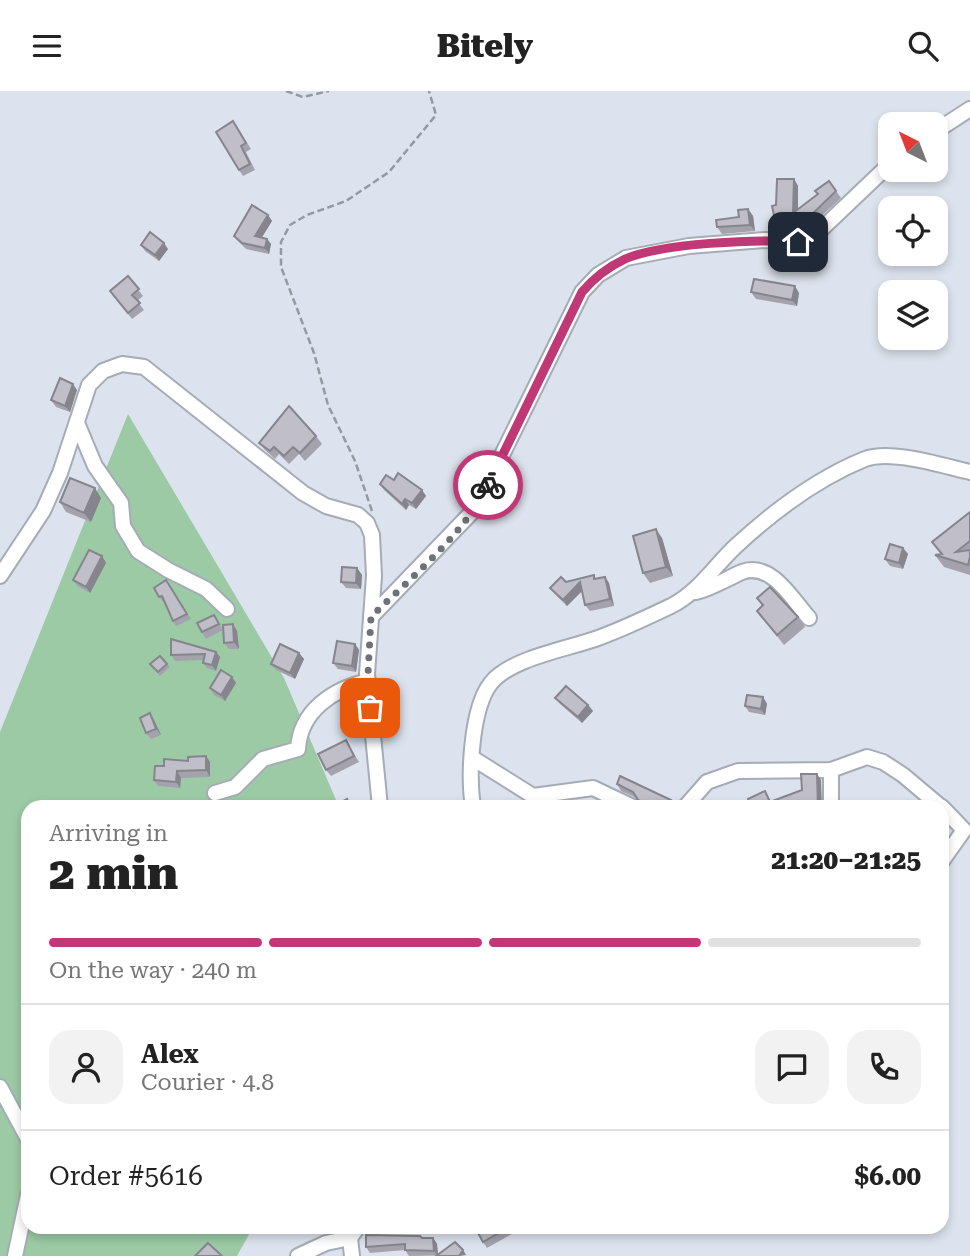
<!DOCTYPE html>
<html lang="en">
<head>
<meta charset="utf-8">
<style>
  body { margin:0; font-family:"Roboto Serif",serif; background:#f2f2f2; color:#222; height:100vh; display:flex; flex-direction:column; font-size:26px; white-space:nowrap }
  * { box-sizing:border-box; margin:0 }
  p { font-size:23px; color:#767676 }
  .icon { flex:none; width:38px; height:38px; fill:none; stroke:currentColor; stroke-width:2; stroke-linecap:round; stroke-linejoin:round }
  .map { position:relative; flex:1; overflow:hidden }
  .side { position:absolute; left:21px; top:709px; width:928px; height:434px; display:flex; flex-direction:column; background:#fff; border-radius:21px; box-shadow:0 4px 10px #0003 }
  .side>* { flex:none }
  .needle { width:46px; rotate:318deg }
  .fabs { position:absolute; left:878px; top:21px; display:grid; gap:14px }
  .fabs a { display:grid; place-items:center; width:70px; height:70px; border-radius:14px; background:#fff; box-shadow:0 4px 10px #0003; font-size:35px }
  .pin { position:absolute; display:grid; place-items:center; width:60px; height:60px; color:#fff; margin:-30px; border-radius:14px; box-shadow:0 4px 10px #0006 }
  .courier { position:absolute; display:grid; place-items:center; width:70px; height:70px; margin:-35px; border:5px solid #c13876; border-radius:50%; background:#fff; color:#222; box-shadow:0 2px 9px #0007 }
  .headline em { font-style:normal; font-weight:800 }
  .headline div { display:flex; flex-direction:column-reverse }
  .headline { display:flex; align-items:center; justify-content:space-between; height:119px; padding:0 28px }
  h1 { font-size:46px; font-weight:800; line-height:52px }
  .bar { display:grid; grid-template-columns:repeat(4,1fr); gap:10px 7px; align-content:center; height:84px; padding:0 28px }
  .bar i { height:9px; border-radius:5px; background:#e0e0e0 }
  .bar .active { background:#c13876 }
  .bar p { grid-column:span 4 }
  .line { display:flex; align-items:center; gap:18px; padding:0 28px; border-top:2px solid #e0e0e0 }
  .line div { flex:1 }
  .round { display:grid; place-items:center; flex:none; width:74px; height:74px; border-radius:21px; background:#f2f2f2 }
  header { display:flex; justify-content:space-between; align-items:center; height:91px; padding:0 28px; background:#fff; font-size:32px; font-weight:800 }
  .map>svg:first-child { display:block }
  .green { fill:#9bcaa4 }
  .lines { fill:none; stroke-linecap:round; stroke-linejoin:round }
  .minor-casing { stroke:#a6acb6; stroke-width:18 }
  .path { stroke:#9599a2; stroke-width:2.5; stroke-dasharray:7 3.5; stroke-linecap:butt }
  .minor { stroke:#fff; stroke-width:14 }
  .wall { fill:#a4a3ad }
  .shaded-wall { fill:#86858d }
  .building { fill:#bfbec9; stroke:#86858d; stroke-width:2 }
  .done { stroke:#6d7178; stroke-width:7; stroke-dasharray:0 12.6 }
  .route { stroke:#c13876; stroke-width:9 }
</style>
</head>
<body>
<header><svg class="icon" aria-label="menu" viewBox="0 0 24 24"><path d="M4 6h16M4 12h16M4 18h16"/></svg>Bitely<svg class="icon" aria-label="search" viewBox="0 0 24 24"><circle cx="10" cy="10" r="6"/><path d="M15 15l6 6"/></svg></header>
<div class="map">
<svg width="970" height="1165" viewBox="0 0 970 1165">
  <rect width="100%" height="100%" fill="#dde3ee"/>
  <polygon class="green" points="128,323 284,587 339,716 28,716 28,1136 253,1136 237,1165 0,1165 0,641"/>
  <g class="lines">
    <defs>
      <g id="minor">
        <polyline points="936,40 970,18"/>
        <polyline points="77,332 95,375 121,412 123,435 138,460 168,479 206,498 227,518"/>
        <polyline points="0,485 43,420 60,382 89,294 103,280 122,273 144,276 303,402 326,415 358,424 367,432 372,444 374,485 367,583 380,716"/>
        <path d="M696,501C712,497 726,488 742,481C771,470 792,508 809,527"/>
        <polyline points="371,526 476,417 582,201 598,184 626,167 689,155 765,149 809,150 891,72"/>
        <polyline points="474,668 533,705 593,697 633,716"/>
        <path d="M215,702L235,696L263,668L298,658C300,620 333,598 368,590"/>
        <path d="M473,716C468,685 471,617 491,592C511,567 568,558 598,547C623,538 648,526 671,515C699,501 715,474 737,454C775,419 818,387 865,368C891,358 943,375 970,381"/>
        <polyline points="685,716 707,691 738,680 831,679 867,666 883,671 903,684 941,716"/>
        <polyline points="831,716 831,679"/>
        <polyline points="942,716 964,739 942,770"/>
        <polyline points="0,996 28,1048"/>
        <polyline points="350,1147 352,1165"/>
        <polyline points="15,1165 28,1104"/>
        <polyline points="298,1165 326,1152 350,1147 358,1136"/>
      </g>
    </defs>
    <use href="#minor" class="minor-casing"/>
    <g class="path">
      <polyline points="286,0 303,6 329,0"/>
      <polyline points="372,420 355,370 328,314 314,262 281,176 281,151 290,134 307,124 346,110 389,81 436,24 429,0"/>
    </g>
    <use href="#minor" class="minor"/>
  </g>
  <g class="wall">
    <polygon points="233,30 251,58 246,61 255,79 243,85 239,79"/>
    <polygon points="794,88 798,95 798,118 818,103 829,90 841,107 805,140 796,132 780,135 775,129 776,114"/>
    <polygon points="748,118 753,125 755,140 722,143 717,136 739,126"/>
    <polygon points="268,124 272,130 262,146 267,148 271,153 269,163 246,158 238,150 234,145"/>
    <polygon points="141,154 168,158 159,170 145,160"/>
    <polygon points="128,185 143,205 137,210 144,219 132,228 110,200"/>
    <polygon points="751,201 799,202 797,215 756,208"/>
    <polygon points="77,299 70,321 56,316 51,309"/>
    <polygon points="316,345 322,353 305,370 299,363 289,373 279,363 275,368 265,359 259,352"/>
    <polygon points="394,389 422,399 426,405 416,418 409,414 406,419 384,399 380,393"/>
    <polygon points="101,407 91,431 66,421 60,411"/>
    <polygon points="970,421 970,484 944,476 935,464 941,463 932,451"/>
    <polygon points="662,447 673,485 650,492 643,482"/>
    <polygon points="903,457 908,463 903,478 890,475 885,468"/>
    <polygon points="102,465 106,472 90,502 77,495 73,489"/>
    <polygon points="357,477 362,484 361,498 346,497 341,491"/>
    <polygon points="594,484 596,488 605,486 609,492 614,515 590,520 585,514 582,500 567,515 555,503 550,497 566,491"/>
    <polygon points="166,489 191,528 176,535 173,530 164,510 163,511 154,497"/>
    <polygon points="757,507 798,526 805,536 784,554 757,520 763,515"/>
    <polygon points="214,524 223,539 206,548 202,541"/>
    <polygon points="233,533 237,540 239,558 229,558 224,552"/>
    <polygon points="355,553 359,559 356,581 338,578 333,572"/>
    <polygon points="216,561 220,566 216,580 207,577 203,572 204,569 175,570 171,564"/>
    <polygon points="299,562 304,568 295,588 276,579 271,573"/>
    <polygon points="160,565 170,576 160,585 150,573"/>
    <polygon points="232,586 236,592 225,610 214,604 210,597"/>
    <polygon points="763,606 767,613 765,624 749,621 745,615"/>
    <polygon points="555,607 588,614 593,620 582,632 560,613"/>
    <polygon points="154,629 161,644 151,648 146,642"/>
    <polygon points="346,649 359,671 331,685 326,679"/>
    <polygon points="210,671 210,686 181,687 180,697 158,695 154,689 164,675"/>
    <polygon points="617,693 671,709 676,715 644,716 642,715 637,707 621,700"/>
    <polygon points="389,1136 400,1136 393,1141"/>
    <polygon points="484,1136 517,1136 519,1139 487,1157 483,1151"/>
    <polygon points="422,1147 433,1147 437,1153 438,1163 463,1159 466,1164 409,1165 405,1159 370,1162 366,1156"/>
  </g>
  <g class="shaded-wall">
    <polygon points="794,88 798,95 798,128 793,122"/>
    <polygon points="748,118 753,125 755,140 750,134"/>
    <polygon points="268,124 272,130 259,151 255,145"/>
    <polygon points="267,148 271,153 269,163 265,157"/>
    <polygon points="164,152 168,158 159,170 155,164"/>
    <polygon points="795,195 799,202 797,215 792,209"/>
    <polygon points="73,293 77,299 70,321 65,315"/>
    <polygon points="95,397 101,407 91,431 84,422"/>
    <polygon points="422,399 426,405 416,418 412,412"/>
    <polygon points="405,408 409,414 406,419 402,413"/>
    <polygon points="656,438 662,447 673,485 666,476"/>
    <polygon points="903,457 908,463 903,478 899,472"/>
    <polygon points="102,465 106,472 90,502 86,496"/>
    <polygon points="357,477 362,484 361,498 356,492"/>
    <polygon points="605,486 609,492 614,515 610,508"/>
    <polygon points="580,491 585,497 567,515 563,509"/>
    <polygon points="233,533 237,540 239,558 234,551"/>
    <polygon points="355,553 359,559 356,581 352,575"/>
    <polygon points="216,561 220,566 216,580 212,574"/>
    <polygon points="299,562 304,568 295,588 290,582"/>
    <polygon points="232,586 236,592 225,610 221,604"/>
    <polygon points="763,606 767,613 765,624 761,618"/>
    <polygon points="588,614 593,620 582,632 578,626"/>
    <polygon points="150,622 154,629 161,644 156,638"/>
    <polygon points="206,665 210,671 210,686 206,679"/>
    <polygon points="177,680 181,687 180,697 176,691"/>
    <polygon points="817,683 821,689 822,716 818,716"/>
    <polygon points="671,709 676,715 675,716 668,716"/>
    <polygon points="433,1147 437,1153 438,1165 434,1160"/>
    <polygon points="463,1159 466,1164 459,1165"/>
  </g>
  <g class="building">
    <polygon points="233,30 246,52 241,55 250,73 239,79 216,41"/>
    <polygon points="777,88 794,88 793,122 818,103 815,100 829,90 836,100 801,134 791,125 775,129 772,115 776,114"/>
    <polygon points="252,114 268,124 255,145 267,148 265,157 242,152 234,145"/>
    <polygon points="748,118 750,134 717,136 716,129 739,126 738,119"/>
    <polygon points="150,141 164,152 155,164 141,154"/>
    <polygon points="128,185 139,198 132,204 140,212 128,222 110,200"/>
    <polygon points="754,188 795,195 792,209 751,201"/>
    <polygon points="60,287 73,293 65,315 51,309"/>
    <polygon points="289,315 316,345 300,362 293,356 284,365 274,356 270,360 259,352"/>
    <polygon points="398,382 422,399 412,412 405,408 402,413 380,393 386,384 394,389"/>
    <polygon points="70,387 95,397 84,422 60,411"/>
    <polygon points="970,421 970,450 956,461 970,459 970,466 968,474 935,464 942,463 932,451"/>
    <polygon points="656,438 666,476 643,482 633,445"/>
    <polygon points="890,453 903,457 899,472 885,468"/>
    <polygon points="89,459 102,465 86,496 73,489"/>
    <polygon points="342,476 357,477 356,492 341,491"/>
    <polygon points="594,484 594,488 605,486 610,508 585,514 580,491 563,509 550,497 561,486 566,491"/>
    <polygon points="166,489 187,523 173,530 162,505 159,506 154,497"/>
    <polygon points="770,496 798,526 777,544 757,520 763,514 757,507"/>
    <polygon points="214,524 219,533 202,541 197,532"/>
    <polygon points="233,533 234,551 224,552 223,534"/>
    <polygon points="171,548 216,561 212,574 203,572 205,563 171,564"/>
    <polygon points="337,550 355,553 352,575 333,572"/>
    <polygon points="280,553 299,562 290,582 271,573"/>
    <polygon points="160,565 167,573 158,581 150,573"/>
    <polygon points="221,579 232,586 221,604 210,597"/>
    <polygon points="566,595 588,614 578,626 555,607"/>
    <polygon points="747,604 763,606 761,618 745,615"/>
    <polygon points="150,622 156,638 146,642 140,627"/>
    <polygon points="346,649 354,665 326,679 318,663"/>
    <polygon points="206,665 206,679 177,680 176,691 154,689 155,675 164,675 164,668 188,670 188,666"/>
    <polygon points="801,683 817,683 818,716 751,716 748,708 765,700 770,711 802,699"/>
    <polygon points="620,685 671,709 668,716 655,716 638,709 633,701 617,693"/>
    <polygon points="347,708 351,716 333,716"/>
    <polygon points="484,1136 509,1136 483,1151 477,1140"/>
    <polygon points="366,1144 420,1145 422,1147 433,1147 434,1160 405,1159 405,1153 366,1156"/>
    <polygon points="455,1151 463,1159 459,1165 436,1165"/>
    <polygon points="208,1152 222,1165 195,1165"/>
  </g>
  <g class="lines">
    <path class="done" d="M370,617L368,583L371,526C412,485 462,446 488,394"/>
    <path class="route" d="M488,394L582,201C594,187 608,176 625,168C661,152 758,148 798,151"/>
  </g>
</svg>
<div class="fabs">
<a><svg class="needle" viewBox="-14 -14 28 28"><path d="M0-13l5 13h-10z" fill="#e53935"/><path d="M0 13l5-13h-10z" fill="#767676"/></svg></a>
<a><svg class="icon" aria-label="locate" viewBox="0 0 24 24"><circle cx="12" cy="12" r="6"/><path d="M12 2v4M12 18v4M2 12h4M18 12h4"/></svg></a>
<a><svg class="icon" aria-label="layers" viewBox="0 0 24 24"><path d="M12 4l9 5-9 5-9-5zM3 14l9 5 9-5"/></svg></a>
</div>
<div class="pin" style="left:370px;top:617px;background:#ea580c"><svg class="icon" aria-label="bag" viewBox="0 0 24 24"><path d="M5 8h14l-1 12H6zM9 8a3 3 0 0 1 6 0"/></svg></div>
<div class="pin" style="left:798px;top:151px;background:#1f2937"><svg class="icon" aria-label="home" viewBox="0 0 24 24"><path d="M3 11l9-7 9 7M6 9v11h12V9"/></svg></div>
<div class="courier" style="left:488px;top:394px"><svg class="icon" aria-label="bike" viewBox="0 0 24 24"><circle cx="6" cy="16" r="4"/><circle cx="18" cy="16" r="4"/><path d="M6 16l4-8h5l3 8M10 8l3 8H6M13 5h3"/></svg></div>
<section class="side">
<div class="headline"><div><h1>2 min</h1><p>Arriving in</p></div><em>21:20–21:25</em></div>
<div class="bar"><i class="active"></i><i class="active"></i><i class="active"></i><i></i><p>On the way · 240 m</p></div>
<div class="line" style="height:126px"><a class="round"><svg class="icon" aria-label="person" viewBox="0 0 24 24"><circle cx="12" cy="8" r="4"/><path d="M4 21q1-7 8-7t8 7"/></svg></a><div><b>Alex</b><p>Courier · 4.8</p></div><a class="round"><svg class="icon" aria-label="chat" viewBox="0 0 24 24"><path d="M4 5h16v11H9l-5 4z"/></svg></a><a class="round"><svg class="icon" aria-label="phone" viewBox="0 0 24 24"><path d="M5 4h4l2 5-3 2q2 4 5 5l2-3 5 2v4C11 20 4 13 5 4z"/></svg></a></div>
<div class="line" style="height:91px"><div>Order #5616</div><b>$6.00</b></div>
</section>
</div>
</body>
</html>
